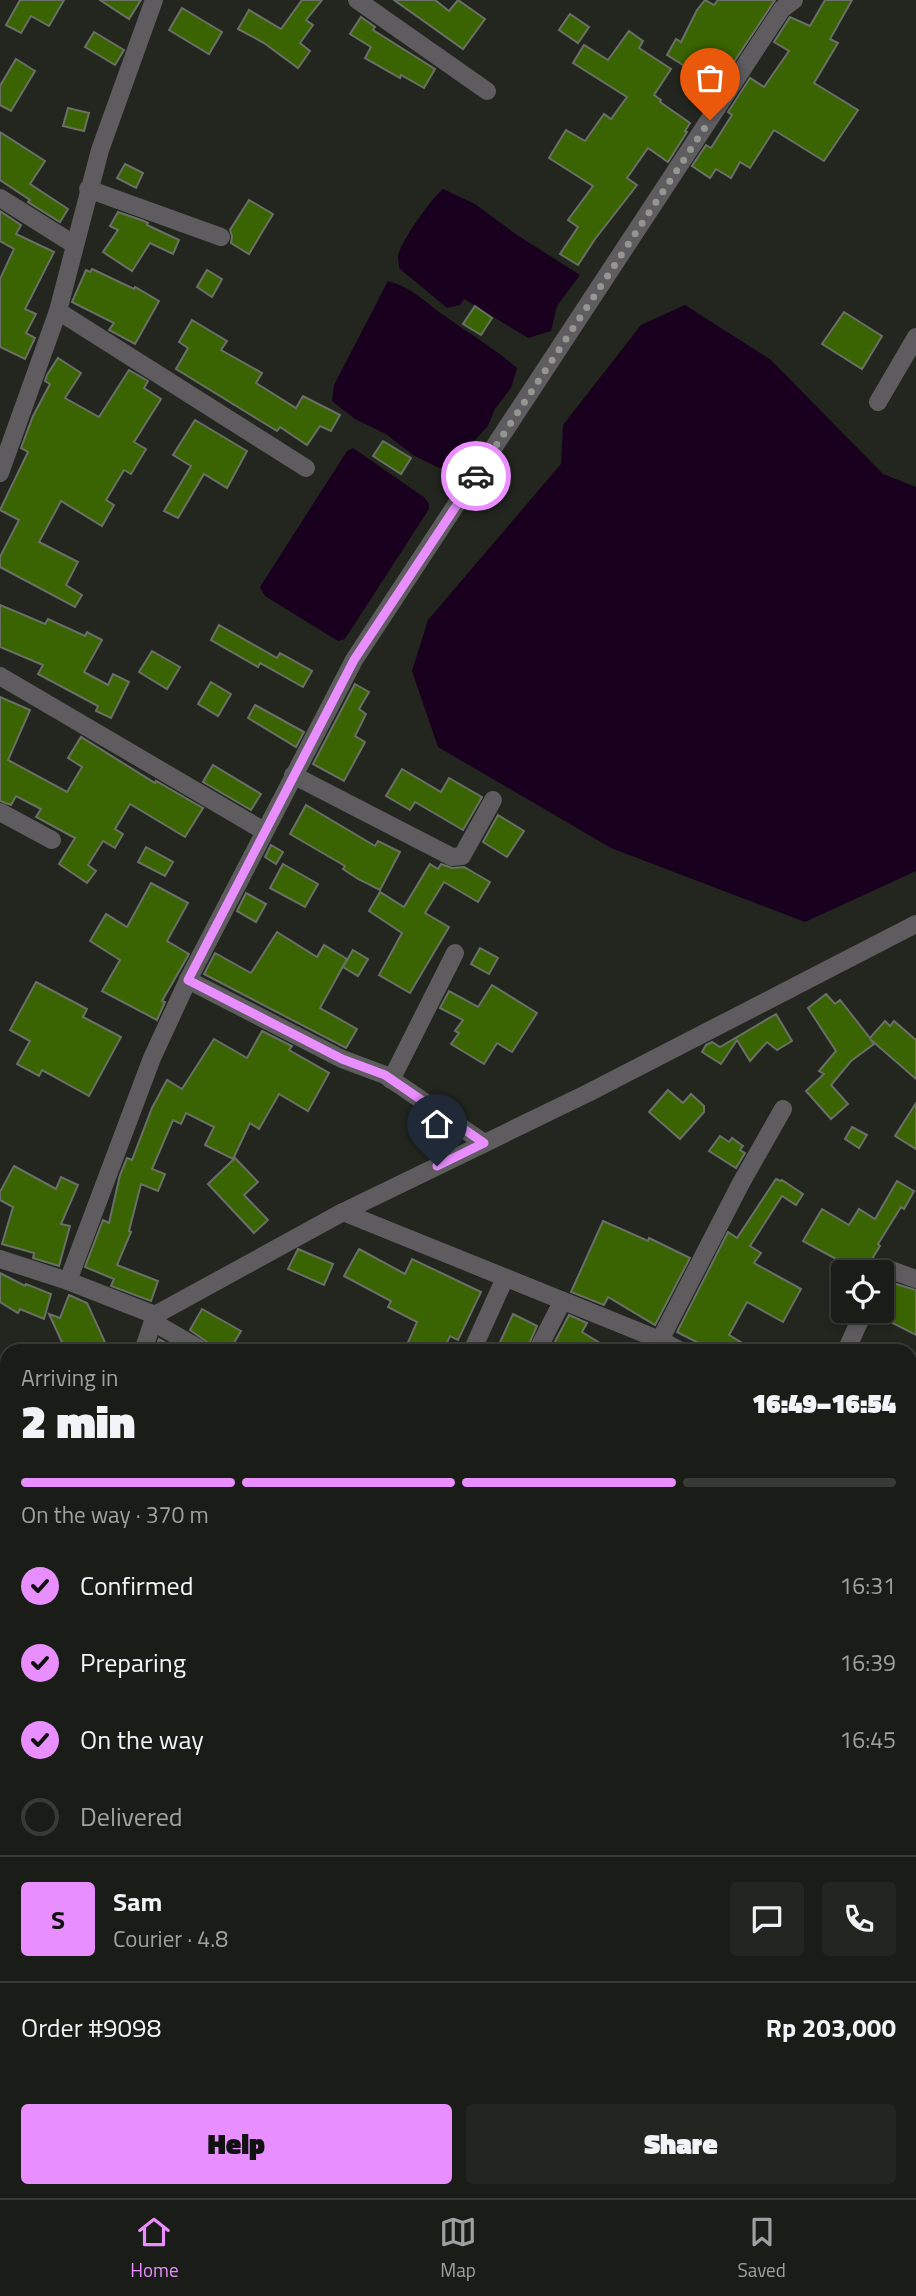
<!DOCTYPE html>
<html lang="en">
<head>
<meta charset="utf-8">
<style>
  body { margin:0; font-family:"Titillium Web",sans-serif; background:#232520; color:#f1f3f6; height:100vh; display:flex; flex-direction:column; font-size:26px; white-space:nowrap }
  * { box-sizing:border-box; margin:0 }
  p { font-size:23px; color:#9fa1a1 }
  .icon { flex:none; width:38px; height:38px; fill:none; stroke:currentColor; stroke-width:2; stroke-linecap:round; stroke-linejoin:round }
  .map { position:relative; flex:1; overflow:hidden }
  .side { position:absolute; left:0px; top:1344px; width:917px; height:854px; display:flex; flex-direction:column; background:#1a1c17; border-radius:21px 21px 0 0; box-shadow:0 4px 10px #0003,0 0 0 2px #383a36 }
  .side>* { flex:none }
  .buttons { position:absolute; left:831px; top:1260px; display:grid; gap:14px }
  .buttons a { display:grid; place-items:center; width:63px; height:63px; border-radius:7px; background:#1a1c17; box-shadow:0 4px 10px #0003,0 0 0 2px #383a36; font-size:35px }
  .pin { position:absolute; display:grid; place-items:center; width:60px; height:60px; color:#fff; margin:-72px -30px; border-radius:50% 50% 50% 0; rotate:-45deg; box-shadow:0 0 7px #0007 }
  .pin .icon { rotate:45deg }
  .courier { position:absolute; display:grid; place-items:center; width:70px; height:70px; margin:-35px; border:5px solid #e98efe; border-radius:50%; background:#fff; color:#222; box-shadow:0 2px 9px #0007 }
  .summary em { font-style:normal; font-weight:800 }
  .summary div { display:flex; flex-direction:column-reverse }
  .summary { display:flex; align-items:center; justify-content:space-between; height:119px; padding:0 21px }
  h1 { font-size:46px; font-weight:800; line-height:52px }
  .bar { display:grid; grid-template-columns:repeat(4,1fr); gap:10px 7px; align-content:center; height:84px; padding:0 21px }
  .bar i { height:9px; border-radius:5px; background:#383a36 }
  .bar .on { background:#e98efe }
  .bar p { grid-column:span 4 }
  .line { display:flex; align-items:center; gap:18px; padding:0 21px; border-top:2px solid #383a36 }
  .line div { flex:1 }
  .round { display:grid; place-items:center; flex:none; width:74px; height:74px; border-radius:7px; background:#232520 }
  ol { padding:0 21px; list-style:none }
  li { display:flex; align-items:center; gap:21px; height:77px }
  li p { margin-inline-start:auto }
  li .icon { padding:7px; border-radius:50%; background:#e98efe; color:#111; stroke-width:4 }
  li:last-child { color:#9fa1a1 }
  li i { width:38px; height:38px; border:4px solid #383a36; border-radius:50% }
  .cta { display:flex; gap:14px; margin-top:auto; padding:14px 21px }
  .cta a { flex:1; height:80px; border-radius:7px; background:#e98efe; color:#111; font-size:28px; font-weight:800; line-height:80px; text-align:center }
  .cta a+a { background:#232520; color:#f1f3f6 }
  .dock { display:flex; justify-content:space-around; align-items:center; height:98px; border-top:2px solid #383a36; background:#1a1c17; font-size:19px; color:#9fa1a1 }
  .dock a { display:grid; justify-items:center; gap:4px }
  .dock .on { color:#e98efe }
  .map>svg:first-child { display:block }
  .green { fill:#29450e }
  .water { fill:#18001e }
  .building { fill:#3a6401; stroke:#6a6f67; stroke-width:2 }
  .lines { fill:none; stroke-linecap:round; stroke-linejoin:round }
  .minor { stroke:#5e5c5f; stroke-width:18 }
  .done { stroke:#939691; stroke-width:7; stroke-dasharray:0 12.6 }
  .route { stroke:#e98efe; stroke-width:9 }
</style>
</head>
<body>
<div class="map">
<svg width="916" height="2198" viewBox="0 0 916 2198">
  <rect width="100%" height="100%" fill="#22261f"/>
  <polygon class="green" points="611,2191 700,2191 698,2198 622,2198"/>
  <g class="water">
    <path d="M443,189L475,204L517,235L580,275L557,306L551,331L528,338L464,299L460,305L447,308L399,268C399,264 398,260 398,256C401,241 431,199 443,189Z"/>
    <path d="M388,281C414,288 428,305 449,319C473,336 495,349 517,368L511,388L495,409L488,426L473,442L454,472L437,467L413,455L386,434L355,419L332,401L334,385Z"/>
    <polygon points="685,305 771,360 883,474 916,487 916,871 805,922 611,848 438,747 412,671 428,620 561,464 563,425 641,325"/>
    <polygon points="353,448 425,498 429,504 429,509 345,639 338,641 265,596 260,587 347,451"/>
  </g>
  <g class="building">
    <polygon points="20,0 64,0 49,26 31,16 21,33 6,25"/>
    <polygon points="100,0 141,0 129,19"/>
    <polygon points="302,0 322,0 306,20 313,25 300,43 310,51 298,68 264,43 238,29 249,10 281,29"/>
    <polygon points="394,0 435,0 449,11 458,0 485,19 463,49"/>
    <polygon points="705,0 714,5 718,0 775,0 708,101 693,92 702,77 667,55 676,39 681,42 697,10"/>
    <polygon points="825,0 852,0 830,39 838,43 814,83 858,110 824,161 774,130 750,168 740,162 731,178 716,169 710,178 692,166 706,145 711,148 732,115 728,112 750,78 764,87 789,51 774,42 790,17 810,26"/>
    <polygon points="182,8 222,32 209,54 169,30"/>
    <polygon points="570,14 589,27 578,43 559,30"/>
    <polygon points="361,17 375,27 373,30 435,69 424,88 401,75 400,78 365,58 371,47 350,34"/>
    <polygon points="629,31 643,41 639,48 671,69 654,95 661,100 660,102 690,123 685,131 687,132 668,162 648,148 627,178 637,185 595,239 578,265 560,254 578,227 568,220 593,186 549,158 566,130 585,141 604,114 611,119 627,97 573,63 584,45 608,60"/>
    <polygon points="94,32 124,50 115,65 85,47"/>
    <polygon points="16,59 35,71 11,111 0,105 0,86"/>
    <polygon points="68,108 89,113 84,131 63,126"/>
    <polygon points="0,132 45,161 30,184 68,209 60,222 28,202 30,200 0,180"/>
    <polygon points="125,164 143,173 136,188 117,178"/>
    <polygon points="249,200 273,214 249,254 231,243 232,236 230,230"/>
    <polygon points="0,211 21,225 16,234 54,252 25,309 36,314 26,333 35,338 25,359 0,347 0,279 14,249 0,241"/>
    <polygon points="118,212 144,221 148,223 147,225 179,240 173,254 150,243 132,271 103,252 118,230 110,226"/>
    <polygon points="92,269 134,289 135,287 159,301 135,344 109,330 114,323 72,302 86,270 90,272"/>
    <polygon points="207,270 222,279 212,297 197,287"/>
    <polygon points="475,306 492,318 481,335 463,324"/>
    <polygon points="844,312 882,336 862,369 822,344"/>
    <polygon points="192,320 227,341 221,350 262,373 256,383 296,408 303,396 340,415 331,431 320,426 307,445 280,427 277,431 176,369 188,348 179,342"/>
    <polygon points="58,358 81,373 65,398 99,417 129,370 148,381 144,388 161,399 134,442 146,449 131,474 124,470 106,500 114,505 102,526 61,501 39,542 78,562 66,585 82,595 75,607 0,567 0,557 19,520 0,510 28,452 21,448 33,416 50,384 45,381 47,375"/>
    <polygon points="195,420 247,451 227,488 204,474 178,518 164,511 191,466 173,455"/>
    <polygon points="383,441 411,458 401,474 373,456"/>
    <polygon points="0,605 45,624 48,619 85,636 87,632 102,640 84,672 108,685 113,674 129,682 111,718 96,711 98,706 38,674 43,665 0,647"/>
    <polygon points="219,625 277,658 280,653 312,671 303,687 260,663 258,667 211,640"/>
    <polygon points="152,651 180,667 167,689 139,672"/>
    <polygon points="211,682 231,694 218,716 198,704"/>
    <polygon points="355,684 369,692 359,709 366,714 355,736 365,742 344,781 313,764"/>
    <polygon points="0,697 30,710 8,760 67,792 82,767 68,758 81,737 155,783 156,781 203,808 185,837 130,804 115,829 123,834 115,848 103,841 88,865 96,871 87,883 59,864 75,838 36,817 41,809 16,796 11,805 0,801"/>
    <polygon points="255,705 304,732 296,747 248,718"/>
    <polygon points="213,765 261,794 251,810 203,782"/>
    <polygon points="402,769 441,792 449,778 482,797 463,830 415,802 410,810 386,796"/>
    <polygon points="306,805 375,846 378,841 400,852 380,890 358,879 343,869 345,866 290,834"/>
    <polygon points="498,815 524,831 507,857 483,842"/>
    <polygon points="271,845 283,852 276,864 265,857"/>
    <polygon points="146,847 173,862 165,876 138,862"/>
    <polygon points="283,864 318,884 305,907 270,888"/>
    <polygon points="430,864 438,869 441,864 452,868 464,867 490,882 478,902 444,882 425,913 449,927 410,993 379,975 402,933 369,911 380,892 404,907"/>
    <polygon points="151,883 188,903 167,941 189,954 162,1001 165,1002 157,1020 102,991 120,960 90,941 106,914 127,927"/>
    <polygon points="246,893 266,904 256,922 237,911"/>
    <polygon points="277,932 317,957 324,945 347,959 320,1008 357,1029 346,1048 204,974 215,953 251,973"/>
    <polygon points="480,948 498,958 489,974 471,964"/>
    <polygon points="353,950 368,959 358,976 343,967"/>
    <polygon points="36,982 87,1009 83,1017 121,1037 89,1096 42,1070 39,1076 17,1064 30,1041 10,1030"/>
    <polygon points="492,985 537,1013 512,1052 497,1043 484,1064 451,1044 459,1033 455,1031 463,1020 440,1008 449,991 478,1007"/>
    <polygon points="826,994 835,1004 840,1000 870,1038 885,1021 890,1026 894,1021 916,1040 916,1079 870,1039 874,1044 851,1061 831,1085 848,1104 831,1119 806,1091 824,1074 819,1071 836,1051 808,1008"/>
    <polygon points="776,1014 792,1041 777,1050 767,1042 750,1061 737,1040 721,1064 702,1052 706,1045 712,1042 720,1047"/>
    <polygon points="262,1031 292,1046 289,1050 329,1073 308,1111 279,1094 259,1129 250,1123 233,1159 205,1145 214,1127 186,1113 181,1124 173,1120 152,1169 165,1174 158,1191 141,1184 129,1231 131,1232 117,1265 158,1281 151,1301 111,1286 114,1279 85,1267 103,1220 109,1223 120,1175 127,1158 132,1160 152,1108 167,1080 182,1089 214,1039 247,1058"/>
    <polygon points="668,1090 683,1103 691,1094 704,1106 704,1112 680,1139 649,1112"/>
    <polygon points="916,1103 916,1149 895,1136"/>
    <polygon points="852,1127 867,1135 859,1148 845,1139"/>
    <polygon points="720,1136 729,1142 732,1138 743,1146 740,1150 745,1153 736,1168 709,1151"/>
    <polygon points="235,1158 258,1182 244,1195 268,1220 254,1233 208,1184"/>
    <polygon points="14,1166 56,1189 61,1177 78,1185 61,1224 70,1226 59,1266 33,1258 34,1253 2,1244 13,1207 0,1200 0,1192"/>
    <polygon points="776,1179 781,1181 782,1180 803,1194 796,1205 782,1196 750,1246 761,1253 754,1263 801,1289 783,1322 747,1302 729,1335 756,1351 714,1351 677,1332 728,1232 737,1238"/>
    <polygon points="897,1181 914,1191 904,1209 901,1207 878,1244 880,1246 864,1272 831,1272 838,1260 803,1241 822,1209 849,1225 859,1209 875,1219"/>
    <polygon points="603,1221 648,1241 649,1238 690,1258 655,1325 608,1297 604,1305 571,1292"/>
    <polygon points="298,1249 333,1264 324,1285 288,1269"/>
    <polygon points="359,1249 405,1274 412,1259 481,1292 458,1340 450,1336 443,1351 416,1351 406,1347 417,1322 388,1307 391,1301 344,1276"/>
    <polygon points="0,1273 25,1286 26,1284 51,1294 44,1319 20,1309 18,1313 0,1302"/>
    <polygon points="896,1284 916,1290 916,1335 879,1316"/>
    <polygon points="69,1295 87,1303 109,1351 66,1351 49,1314 60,1318"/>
    <polygon points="202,1309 241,1331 229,1351 209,1351 207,1342 190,1330"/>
    <polygon points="513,1314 537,1326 526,1351 496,1351"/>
    <polygon points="569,1315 587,1323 582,1332 613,1351 550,1351"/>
    <polygon points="159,1339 180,1351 155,1351"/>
  </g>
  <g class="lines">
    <g class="minor">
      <polyline points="357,0 487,91"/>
      <polyline points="88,189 221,237"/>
      <polyline points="0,198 75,245"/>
      <polyline points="58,311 306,468"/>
      <polyline points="878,402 916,337"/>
      <polyline points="0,473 58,311 100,150 154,0"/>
      <polyline points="0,676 264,831"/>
      <polyline points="293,775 452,857 462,856 493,800"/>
      <polyline points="0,812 52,840"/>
      <polyline points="188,980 342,1059 385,1075 484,1143"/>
      <polyline points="391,1080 455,953"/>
      <polyline points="343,1212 660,1340 654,1351"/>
      <polyline points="0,1259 68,1281 155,1315 343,1212 588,1093 916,924"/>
      <polyline points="882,1273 891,1270 916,1279"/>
      <polyline points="68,1281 152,1058 188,980 354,660 782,9 794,0"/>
      <polyline points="153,1322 198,1348 198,1351"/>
      <polyline points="143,1351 155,1315"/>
      <polyline points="472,1351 505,1278"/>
      <polyline points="537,1351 562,1302"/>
      <polyline points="681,1351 660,1340 741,1183 783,1109"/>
      <polyline points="846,1351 864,1311"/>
      <polyline points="910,1415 916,1419"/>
      <polyline points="910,1576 916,1580"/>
      <polyline points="910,1642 916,1631"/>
      <polyline points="910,1766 916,1768"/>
      <polyline points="0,1775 7,1756"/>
      <polyline points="0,1829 7,1833"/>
      <polyline points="910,1843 916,1845"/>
      <polyline points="0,2066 7,2069"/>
      <polyline points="135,2191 150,2198"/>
      <polyline points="444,2191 450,2198"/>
      <polyline points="710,2198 712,2191"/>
      <polyline points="845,2198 851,2191"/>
    </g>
  </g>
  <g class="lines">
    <polyline class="done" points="476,476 710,120"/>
    <polyline class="route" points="437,1166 484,1143 385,1075 342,1059 188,980 354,660 476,476"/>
  </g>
</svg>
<div class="buttons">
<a><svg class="icon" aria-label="locate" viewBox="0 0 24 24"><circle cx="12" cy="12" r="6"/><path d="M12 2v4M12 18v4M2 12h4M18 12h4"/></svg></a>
</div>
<div class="pin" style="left:710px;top:120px;background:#ea580c"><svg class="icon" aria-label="bag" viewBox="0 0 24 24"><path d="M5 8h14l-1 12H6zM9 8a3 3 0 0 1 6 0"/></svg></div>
<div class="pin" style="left:437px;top:1166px;background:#1f2937"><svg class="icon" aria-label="home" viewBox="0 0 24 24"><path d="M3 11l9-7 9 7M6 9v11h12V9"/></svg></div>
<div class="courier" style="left:476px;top:476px"><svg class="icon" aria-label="car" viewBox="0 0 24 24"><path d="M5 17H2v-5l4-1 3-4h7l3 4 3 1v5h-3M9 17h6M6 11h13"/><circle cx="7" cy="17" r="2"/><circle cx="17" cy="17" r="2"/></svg></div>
<section class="side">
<div class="summary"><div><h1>2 min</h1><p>Arriving in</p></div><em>16:49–16:54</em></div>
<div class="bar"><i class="on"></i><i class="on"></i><i class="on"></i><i></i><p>On the way · 370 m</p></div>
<ol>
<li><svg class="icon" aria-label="check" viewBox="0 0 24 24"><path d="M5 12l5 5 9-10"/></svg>Confirmed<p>16:31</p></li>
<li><svg class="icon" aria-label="check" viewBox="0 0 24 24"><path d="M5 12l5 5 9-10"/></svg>Preparing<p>16:39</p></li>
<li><svg class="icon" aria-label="check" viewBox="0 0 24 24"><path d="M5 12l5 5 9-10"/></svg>On the way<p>16:45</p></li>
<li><i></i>Delivered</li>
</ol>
<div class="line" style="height:126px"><b class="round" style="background:#e98efe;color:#111">S</b><div><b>Sam</b><p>Courier · 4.8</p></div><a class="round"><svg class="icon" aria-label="chat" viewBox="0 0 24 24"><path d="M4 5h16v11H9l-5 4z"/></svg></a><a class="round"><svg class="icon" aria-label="phone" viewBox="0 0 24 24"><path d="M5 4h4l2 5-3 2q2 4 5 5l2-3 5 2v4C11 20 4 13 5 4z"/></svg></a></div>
<div class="line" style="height:91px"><div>Order #9098</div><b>Rp 203,000</b></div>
<div class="cta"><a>Help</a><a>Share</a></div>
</section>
</div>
<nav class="dock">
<a class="on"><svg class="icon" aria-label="home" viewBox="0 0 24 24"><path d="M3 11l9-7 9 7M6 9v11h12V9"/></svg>Home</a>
<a><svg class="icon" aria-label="map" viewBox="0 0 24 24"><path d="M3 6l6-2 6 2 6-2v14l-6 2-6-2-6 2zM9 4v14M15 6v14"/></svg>Map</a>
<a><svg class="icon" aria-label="saved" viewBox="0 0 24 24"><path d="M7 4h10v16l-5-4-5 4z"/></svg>Saved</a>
</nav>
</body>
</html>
